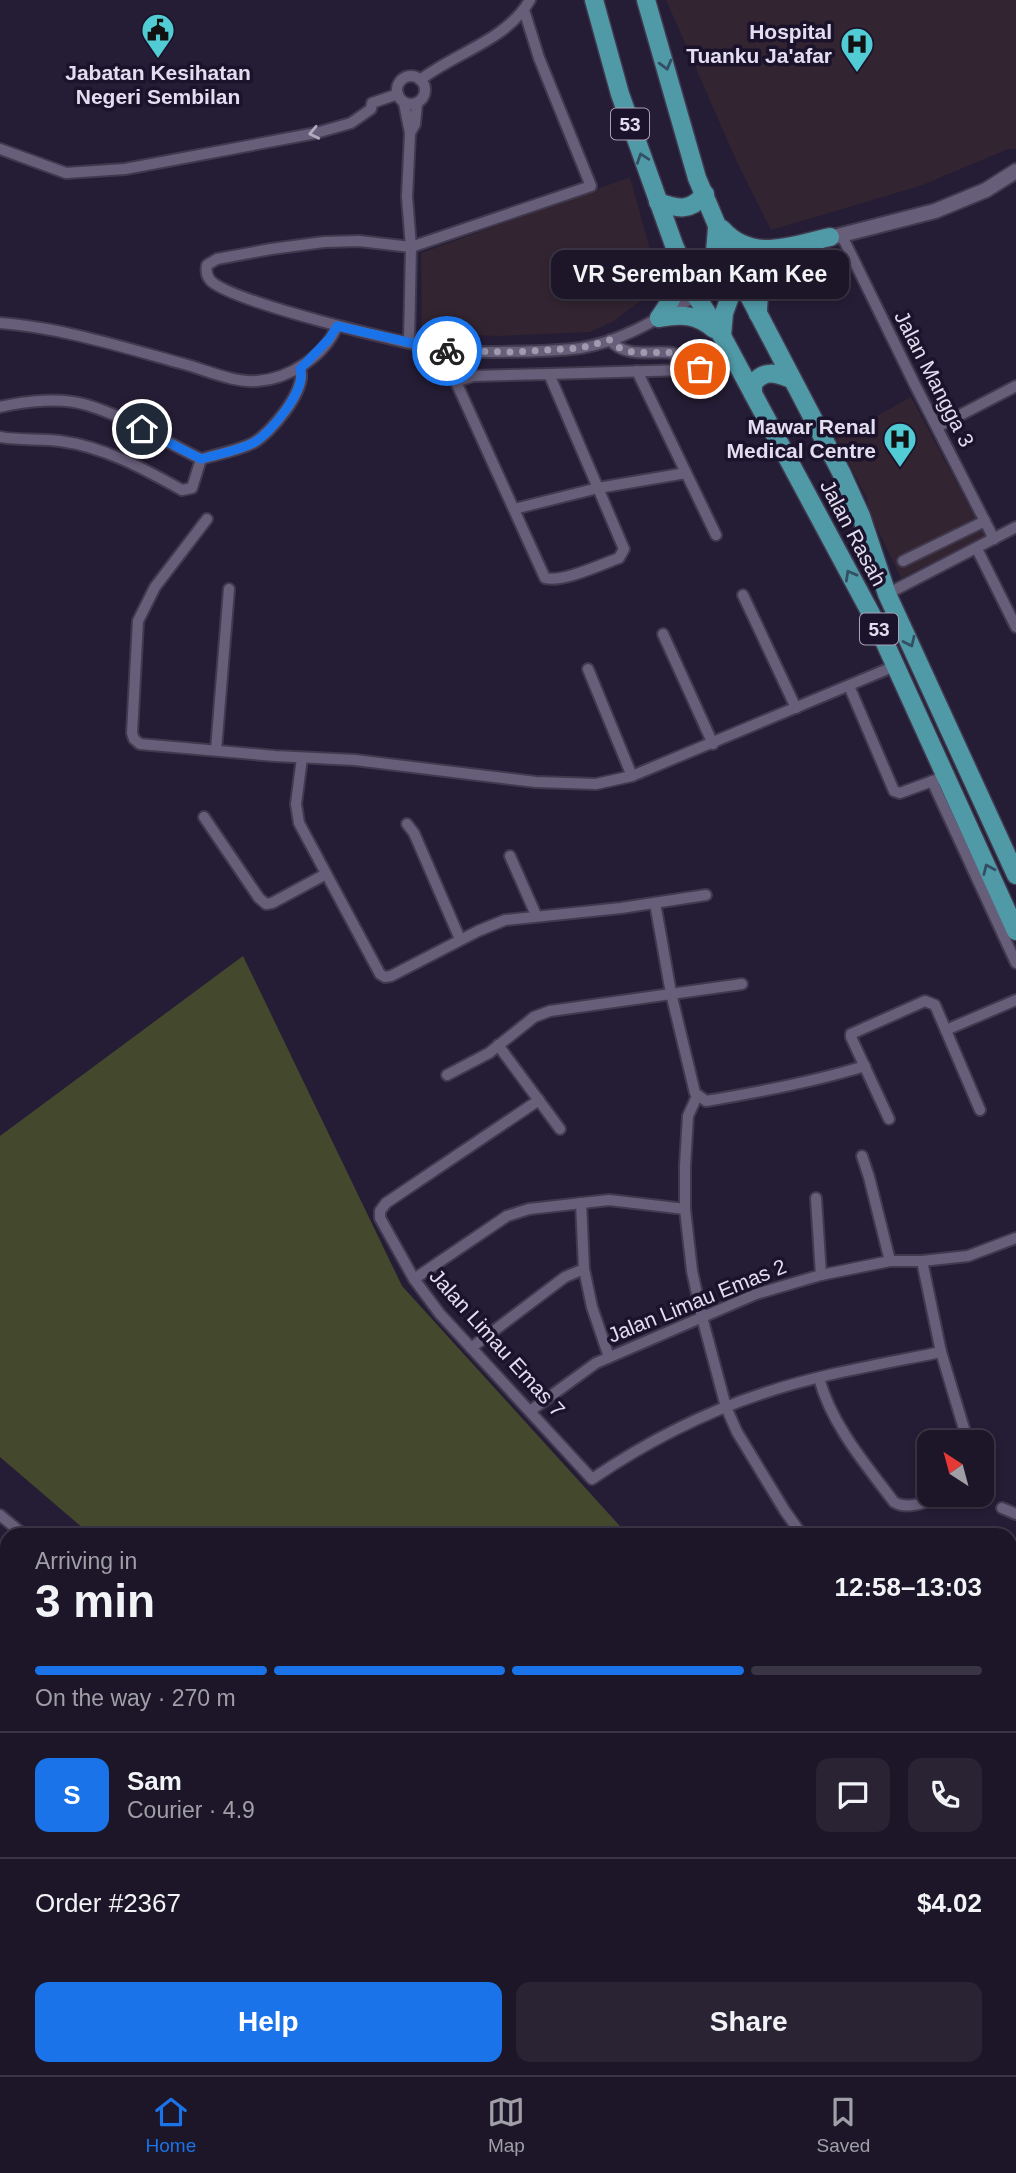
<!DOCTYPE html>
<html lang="en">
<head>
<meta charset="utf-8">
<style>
  body { margin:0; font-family:Helvetica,sans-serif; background:#292334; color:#f1f3f6; height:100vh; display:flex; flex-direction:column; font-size:26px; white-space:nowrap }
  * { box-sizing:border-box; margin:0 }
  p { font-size:23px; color:#a09fa8 }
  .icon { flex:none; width:38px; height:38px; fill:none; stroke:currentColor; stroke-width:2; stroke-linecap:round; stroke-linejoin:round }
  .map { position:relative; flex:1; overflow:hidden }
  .drawer { position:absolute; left:0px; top:1528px; width:1017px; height:548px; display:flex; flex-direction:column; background:#1c1628; border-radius:21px 21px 0 0; box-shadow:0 4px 10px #0003,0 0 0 2px #3a3545 }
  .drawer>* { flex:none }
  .needle { width:46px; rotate:324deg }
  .tools { position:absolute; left:917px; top:1430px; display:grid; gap:14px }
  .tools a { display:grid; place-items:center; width:77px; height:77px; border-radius:14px; background:#1c1628; box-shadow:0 4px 10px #0003,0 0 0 2px #3a3545; font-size:35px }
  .pin { position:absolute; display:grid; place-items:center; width:60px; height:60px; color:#fff; margin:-30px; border:4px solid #fff; border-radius:50%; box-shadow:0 2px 7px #0007 }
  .courier { position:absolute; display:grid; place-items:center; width:70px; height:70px; margin:-35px; border:5px solid #1a73e8; border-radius:50%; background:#fff; color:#222; box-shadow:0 2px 9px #0007 }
  .bubble { position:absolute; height:49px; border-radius:14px; background:#1c1628; box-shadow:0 4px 10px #0003,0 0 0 2px #3a3545; font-size:23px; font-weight:600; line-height:49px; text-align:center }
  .summary em { font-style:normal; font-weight:600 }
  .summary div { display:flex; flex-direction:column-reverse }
  .summary { display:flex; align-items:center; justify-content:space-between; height:119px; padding:0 35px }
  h1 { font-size:46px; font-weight:600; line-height:52px }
  .bar { display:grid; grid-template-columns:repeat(4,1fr); gap:10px 7px; align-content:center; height:84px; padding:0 35px }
  .bar i { height:9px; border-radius:5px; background:#3a3545 }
  .bar .current { background:#1a73e8 }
  .bar p { grid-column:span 4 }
  .line { display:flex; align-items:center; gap:18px; padding:0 35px; border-top:2px solid #3a3545 }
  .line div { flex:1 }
  .round { display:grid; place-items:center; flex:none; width:74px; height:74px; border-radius:14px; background:#292334 }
  .action { display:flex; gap:14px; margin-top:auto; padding:14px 35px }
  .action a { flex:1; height:80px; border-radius:14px; background:#1a73e8; color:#fff; font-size:28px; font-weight:600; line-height:80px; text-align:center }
  .action a+a { background:#292334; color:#f1f3f6 }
  .menu { display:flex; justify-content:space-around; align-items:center; height:98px; border-top:2px solid #3a3545; background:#1c1628; font-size:19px; color:#a09fa8 }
  .menu a { display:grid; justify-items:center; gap:4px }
  .menu .current { color:#1a73e8 }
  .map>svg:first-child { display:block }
  .built { fill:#2f2443 }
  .medical { fill:#322430 }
  .green { fill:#44492e }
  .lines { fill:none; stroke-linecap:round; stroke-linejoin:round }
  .minor-casing { stroke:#413a4f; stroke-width:14 }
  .tertiary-casing { stroke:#413a4f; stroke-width:18 }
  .trunk-casing { stroke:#413a4f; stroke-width:21 }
  .minor { stroke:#675e7a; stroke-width:10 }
  .tertiary { stroke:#675e7a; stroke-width:14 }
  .trunk { stroke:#5099a7; stroke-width:18 }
  .oneway { stroke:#334f63 }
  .oneway2 { stroke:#b1abc0 }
  .done { stroke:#a09aae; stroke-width:7; stroke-dasharray:0 12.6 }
  .route { stroke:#1a73e8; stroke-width:9 }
  .labels { text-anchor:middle; stroke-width:7; stroke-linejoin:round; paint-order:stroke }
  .shield { fill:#1b132b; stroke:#a7a1b4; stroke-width:2 }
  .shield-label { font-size:19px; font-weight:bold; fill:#e3deef }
  .poi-label { font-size:21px; font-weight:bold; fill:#e3deef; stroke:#1b132b; text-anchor:end }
  .street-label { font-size:21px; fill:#e3deef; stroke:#1b132b }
</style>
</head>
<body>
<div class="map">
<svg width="1016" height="2075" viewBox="0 0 1016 2075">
  <rect width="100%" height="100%" fill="#251d35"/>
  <polygon class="built" points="697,2068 797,2069 803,2075 690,2075"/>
  <g class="medical">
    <polygon points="666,0 1016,0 1016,149 1008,149 920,186 771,230 736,160"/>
    <polygon points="630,177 660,286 614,321 590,332 499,336 422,333 421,253"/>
    <polygon points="911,397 985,536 901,578 869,512 867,498 836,439"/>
  </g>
  <polygon class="green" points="243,956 402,1286 628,1535 91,1535 0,1457 0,1136"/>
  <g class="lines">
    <defs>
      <g id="minor">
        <path d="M524,10L539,58L591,186L411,247L359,241L324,242L271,249L217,259L207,265C206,270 206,275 210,280C229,302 411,345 448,351C460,353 473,352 485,352C516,352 550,352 581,348C624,341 660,317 696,296"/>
        <circle cx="411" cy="90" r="14"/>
        <path d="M420,80C456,52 506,41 530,0"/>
        <polyline points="404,103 410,133 407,197 411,247 409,342"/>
        <polyline points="410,133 415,124 417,103"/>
        <polyline points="0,149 66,173 125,169 316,133 351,123 371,109 372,103 398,94"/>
        <polyline points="841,234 915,385 994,539"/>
        <path d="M0,323C59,327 126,348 184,364C206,370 234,383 257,381C289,379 325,356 337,326"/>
        <path d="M610,340C626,359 652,350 673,353L682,370"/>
        <path d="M432,348L456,382L545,578C562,583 602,564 619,558L624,549L598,488L686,473"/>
        <polyline points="637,371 716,535"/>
        <polyline points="549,374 718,369"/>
        <polyline points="456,382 473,376 549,374 598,488 514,509"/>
        <path d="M0,407C26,401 61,397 87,405C127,417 164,441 201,459C218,454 237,451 253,443C270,434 308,389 300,369"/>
        <polyline points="937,427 1016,386"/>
        <path d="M0,437C20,441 40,438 60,441C105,447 144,469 182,490L192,488L201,459"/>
        <polyline points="207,519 155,587 138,621 132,733 134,739 140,744 275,756 355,760 536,782 596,784 632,776 895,666"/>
        <polyline points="977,549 1016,627"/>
        <polyline points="903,561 985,521"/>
        <polyline points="887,594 1016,527"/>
        <polyline points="743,595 796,708"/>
        <polyline points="663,634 713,744"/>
        <polyline points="588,669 632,776"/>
        <polyline points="849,686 894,791 900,793 938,779"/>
        <polyline points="216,750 229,589"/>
        <polyline points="302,758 296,804 299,823 380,974 385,977 391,976 478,931 505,920 621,908 706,895"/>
        <polyline points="932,781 1016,963"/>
        <polyline points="204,817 259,898 266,904 272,903 326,874"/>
        <polyline points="407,824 414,833 460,939"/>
        <polyline points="510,856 536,915"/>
        <path d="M655,903L671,993L695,1093L706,1101C760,1092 813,1082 865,1066"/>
        <polyline points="946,1030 1016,1000"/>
        <polyline points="498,1045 560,1129"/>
        <polyline points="447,1075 489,1053 534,1017 550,1011 742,984"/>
        <polyline points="697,1096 688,1116 685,1166 685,1209 692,1271 702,1317 726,1407 737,1432 785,1511 802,1535"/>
        <path d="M539,1100L386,1203L380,1211V1218L414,1279L440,1314L592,1479C645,1443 703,1413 764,1393C821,1374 882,1364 941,1352"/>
        <polyline points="889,1119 851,1037 851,1034 925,1001 935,1005 980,1110"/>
        <polyline points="862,1156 869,1177 890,1261"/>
        <polyline points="816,1198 821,1275"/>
        <polyline points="581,1203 584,1269 592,1307 609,1357"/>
        <polyline points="922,1261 941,1352 968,1442"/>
        <polyline points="414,1279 507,1216 529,1209 609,1200 685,1209"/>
        <polyline points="471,1348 565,1277 584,1269"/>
        <path d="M819,1378C831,1424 866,1465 894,1502C908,1511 933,1500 948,1494"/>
        <polyline points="530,1411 596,1363 756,1294 821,1275 890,1261 922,1261 968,1256 1016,1238"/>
        <polyline points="1002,1508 1016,1514"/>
        <polyline points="0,1515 24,1535"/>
        <polyline points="1010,1628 1016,1628"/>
        <polyline points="0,1644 7,1637"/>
        <polyline points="1010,1719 1016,1719"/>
        <polyline points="0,1757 7,1750"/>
        <polyline points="0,1786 7,1787"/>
        <polyline points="1010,1817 1016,1817"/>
        <polyline points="1010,1967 1016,1967"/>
        <polyline points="0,1990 7,1981"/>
        <polyline points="231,2068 236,2075"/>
        <polyline points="811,2068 816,2075"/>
        <polyline points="357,2075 358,2068"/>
        <polyline points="575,2075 575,2068"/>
        <polyline points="678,2075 681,2068"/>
        <polyline points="866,2075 884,2068"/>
        <polyline points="944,2075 944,2068"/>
      </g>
      <g id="tertiary">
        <polyline points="822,240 935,211 986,190 1016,171"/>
        <polyline points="696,296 765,261 793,251"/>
        <polyline points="0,1874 7,1875"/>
        <polyline points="1010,1941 1016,1941"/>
        <polyline points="467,2075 468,2068"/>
      </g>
      <g id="trunk">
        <polyline points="594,0 620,94 674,245 696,296 722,336 876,623 1016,931"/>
        <polyline points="646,0 697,178 738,275 842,474 861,516 887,594 1016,875"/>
        <path d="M658,202C678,209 690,212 705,194"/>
        <path d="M722,229C752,263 792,245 830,237"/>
        <polyline points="696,296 715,252 717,228"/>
        <path d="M758,314C757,269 780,265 815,245"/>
        <path d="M659,318C672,299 682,285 677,262"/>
        <path d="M659,318C682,314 696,314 714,329"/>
        <polyline points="722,336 724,313 738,275"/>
        <path d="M753,394V384C764,369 776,373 791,379"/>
      </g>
    </defs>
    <use href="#minor" class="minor-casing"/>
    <use href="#tertiary" class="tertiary-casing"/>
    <use href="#trunk" class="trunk-casing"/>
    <use href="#minor" class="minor"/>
    <use href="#tertiary" class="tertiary"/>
    <use href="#trunk" class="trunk"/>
  </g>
  <defs><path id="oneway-chevron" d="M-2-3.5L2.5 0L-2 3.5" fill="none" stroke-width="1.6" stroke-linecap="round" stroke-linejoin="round" transform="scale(1.75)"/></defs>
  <g class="oneway">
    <use href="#oneway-chevron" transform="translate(666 65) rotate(75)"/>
    <use href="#oneway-chevron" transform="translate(642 158) rotate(-109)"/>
    <use href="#oneway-chevron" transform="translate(850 575) rotate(-119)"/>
    <use href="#oneway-chevron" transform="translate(910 642) rotate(65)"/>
    <use href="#oneway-chevron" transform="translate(988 869) rotate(-114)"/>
  </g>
  <use class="oneway2" href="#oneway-chevron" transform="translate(314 133) rotate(168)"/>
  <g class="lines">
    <path class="done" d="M447,351L514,352L581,348L610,340C626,359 652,350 673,353L682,370L700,369"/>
    <path class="route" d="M142,429L201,459C218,454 237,451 253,443C270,434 308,388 300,369L329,339L337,326L447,351"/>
  </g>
  <defs>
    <symbol id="civic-pin" viewBox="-11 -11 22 30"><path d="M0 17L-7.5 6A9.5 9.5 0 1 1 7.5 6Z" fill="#51ccd4" stroke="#1b132b"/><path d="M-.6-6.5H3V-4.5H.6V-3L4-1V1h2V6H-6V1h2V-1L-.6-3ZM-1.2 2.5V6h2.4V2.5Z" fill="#111"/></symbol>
    <symbol id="hospital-pin" viewBox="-11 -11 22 30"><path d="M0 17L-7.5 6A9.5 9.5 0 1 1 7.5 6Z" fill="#51ccd4" stroke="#1b132b"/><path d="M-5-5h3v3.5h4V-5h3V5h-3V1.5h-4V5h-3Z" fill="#111"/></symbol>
  </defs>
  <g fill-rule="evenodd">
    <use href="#civic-pin" x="139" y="11" width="38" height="52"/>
    <use href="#hospital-pin" x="838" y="25" width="38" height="52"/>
    <use href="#hospital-pin" x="881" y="420" width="38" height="52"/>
  </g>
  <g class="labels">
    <g class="shield">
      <rect x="611" y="108.5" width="38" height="31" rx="5"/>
      <rect x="860" y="613.5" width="38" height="31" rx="5"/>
    </g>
    <g class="shield-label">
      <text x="630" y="131">53</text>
      <text x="879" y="636">53</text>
    </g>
    <g class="poi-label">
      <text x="832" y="39">Hospital<tspan x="832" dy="24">Tuanku Ja'afar</tspan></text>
      <text x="158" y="80" text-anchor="middle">Jabatan Kesihatan<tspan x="158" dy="24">Negeri Sembilan</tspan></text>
      <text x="876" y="434">Mawar Renal<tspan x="876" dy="24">Medical Centre</tspan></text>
    </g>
    <g class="street-label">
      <text transform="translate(934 379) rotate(63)" y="7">Jalan Mangga 3</text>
      <text transform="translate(853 533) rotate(62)" y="7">Jalan Rasah</text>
      <text transform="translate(697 1301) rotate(-22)" y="7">Jalan Limau Emas 2</text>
      <text transform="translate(497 1343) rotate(48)" y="7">Jalan Limau Emas 7</text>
    </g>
  </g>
</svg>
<div class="tools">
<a><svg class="needle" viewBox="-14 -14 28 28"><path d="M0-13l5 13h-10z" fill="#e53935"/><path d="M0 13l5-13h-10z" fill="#a09fa8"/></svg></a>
</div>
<div class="pin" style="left:700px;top:369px;background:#ea580c"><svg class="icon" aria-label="bag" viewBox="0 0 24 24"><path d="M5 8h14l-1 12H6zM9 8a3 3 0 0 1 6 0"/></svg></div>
<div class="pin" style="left:142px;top:429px;background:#1f2937"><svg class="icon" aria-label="home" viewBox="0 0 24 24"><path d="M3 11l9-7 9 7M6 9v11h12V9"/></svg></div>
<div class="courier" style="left:447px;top:351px"><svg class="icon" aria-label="bike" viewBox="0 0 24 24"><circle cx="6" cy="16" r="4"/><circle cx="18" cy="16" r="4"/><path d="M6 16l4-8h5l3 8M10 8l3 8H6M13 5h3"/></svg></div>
<div class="bubble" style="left:551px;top:250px;width:298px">VR Seremban Kam Kee</div>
<section class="drawer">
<div class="summary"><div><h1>3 min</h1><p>Arriving in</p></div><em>12:58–13:03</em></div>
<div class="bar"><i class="current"></i><i class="current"></i><i class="current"></i><i></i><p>On the way · 270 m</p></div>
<div class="line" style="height:126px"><b class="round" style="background:#1a73e8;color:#fff">S</b><div><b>Sam</b><p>Courier · 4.9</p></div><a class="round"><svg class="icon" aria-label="chat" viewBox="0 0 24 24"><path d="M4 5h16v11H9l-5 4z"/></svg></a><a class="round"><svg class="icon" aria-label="phone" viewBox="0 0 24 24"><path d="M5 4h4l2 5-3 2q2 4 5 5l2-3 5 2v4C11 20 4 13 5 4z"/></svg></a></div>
<div class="line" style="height:91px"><div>Order #2367</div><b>$4.02</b></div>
<div class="action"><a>Help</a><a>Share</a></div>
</section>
</div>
<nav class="menu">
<a class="current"><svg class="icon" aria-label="home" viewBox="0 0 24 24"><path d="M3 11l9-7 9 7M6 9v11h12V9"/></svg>Home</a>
<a><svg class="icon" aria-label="map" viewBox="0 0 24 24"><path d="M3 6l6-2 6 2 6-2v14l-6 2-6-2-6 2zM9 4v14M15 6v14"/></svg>Map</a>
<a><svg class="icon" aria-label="saved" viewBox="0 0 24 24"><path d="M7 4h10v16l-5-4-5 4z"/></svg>Saved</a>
</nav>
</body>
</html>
